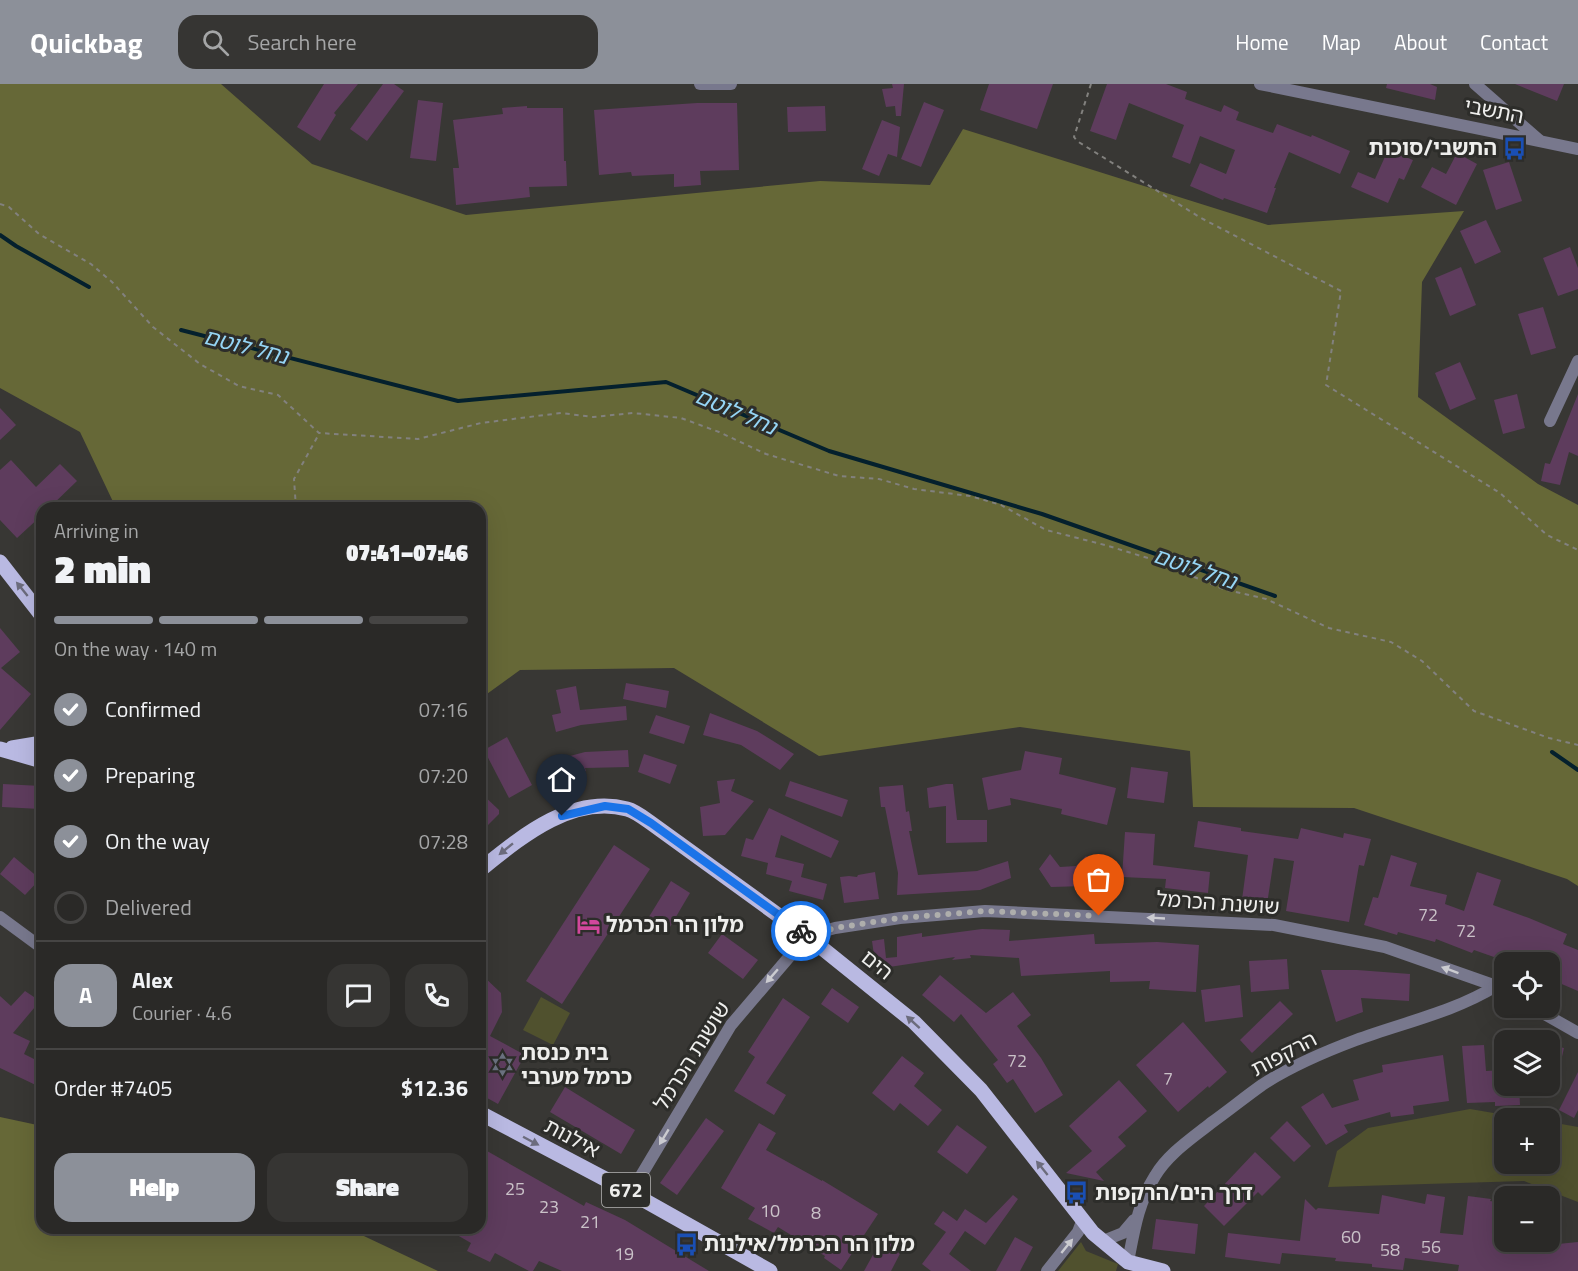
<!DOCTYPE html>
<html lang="en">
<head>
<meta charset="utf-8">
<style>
  body { margin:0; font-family:"Titillium Web","Noto Sans Hebrew",sans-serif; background:#363533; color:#f1f3f6; height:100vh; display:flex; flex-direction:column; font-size:22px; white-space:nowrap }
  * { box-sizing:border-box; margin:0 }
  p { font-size:20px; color:#a5a6a7 }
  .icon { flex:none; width:33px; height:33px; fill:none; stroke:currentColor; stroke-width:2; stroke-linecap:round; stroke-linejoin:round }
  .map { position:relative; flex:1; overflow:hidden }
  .panel { position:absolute; left:36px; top:418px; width:450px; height:732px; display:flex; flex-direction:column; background:#2a2927; border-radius:18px; box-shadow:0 6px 24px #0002,0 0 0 2px #464544 }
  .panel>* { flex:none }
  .buttons { position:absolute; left:1494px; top:868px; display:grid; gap:12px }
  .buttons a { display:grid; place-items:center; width:66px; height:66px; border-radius:12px; background:#2a2927; box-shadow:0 6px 24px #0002,0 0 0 2px #464544; font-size:30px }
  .pin { position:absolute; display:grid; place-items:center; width:51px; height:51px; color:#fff; margin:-62px -26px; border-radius:50% 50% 50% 0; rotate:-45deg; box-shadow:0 0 6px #0007 }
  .pin .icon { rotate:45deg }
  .courier { position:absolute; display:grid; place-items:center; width:60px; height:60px; margin:-30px; border:4px solid #1a73e8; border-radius:50%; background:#fff; color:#222; box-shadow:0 2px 8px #0007 }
  .headline em { font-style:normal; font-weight:800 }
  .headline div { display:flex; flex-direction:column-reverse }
  .headline { display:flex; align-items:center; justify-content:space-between; height:102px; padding:0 18px }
  h1 { font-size:39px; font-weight:800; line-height:45px }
  .bar { display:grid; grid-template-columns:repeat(4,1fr); gap:9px 6px; align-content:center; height:72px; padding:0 18px }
  .bar i { height:8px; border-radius:4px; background:#464544 }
  .bar .on { background:#8c9099 }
  .bar p { grid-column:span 4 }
  .line { display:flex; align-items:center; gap:15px; padding:0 18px; border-top:2px solid #464544 }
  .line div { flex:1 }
  .round { display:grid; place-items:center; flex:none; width:63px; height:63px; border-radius:18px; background:#363533 }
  ol { padding:0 18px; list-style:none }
  li { display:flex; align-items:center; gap:18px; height:66px }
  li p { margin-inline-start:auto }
  li .icon { padding:6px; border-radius:50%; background:#8c9099; color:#fff; stroke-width:4 }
  li:last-child { color:#a5a6a7 }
  li i { width:33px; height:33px; border:3px solid #464544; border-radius:50% }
  .cta { display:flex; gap:12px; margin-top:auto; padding:12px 18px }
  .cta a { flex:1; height:69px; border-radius:18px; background:#8c9099; color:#fff; font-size:24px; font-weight:800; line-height:69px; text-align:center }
  .cta a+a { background:#363533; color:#f1f3f6 }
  header { display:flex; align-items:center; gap:36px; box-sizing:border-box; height:84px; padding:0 30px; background:#8c9099; color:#fff }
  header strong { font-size:28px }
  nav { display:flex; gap:33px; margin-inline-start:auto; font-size:21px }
  .search { width:420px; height:54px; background:#363533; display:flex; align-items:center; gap:15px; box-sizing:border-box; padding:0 21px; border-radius:18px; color:#a5a6a7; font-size:22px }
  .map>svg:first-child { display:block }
  .green { fill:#50512e }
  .forest { fill:#666837 }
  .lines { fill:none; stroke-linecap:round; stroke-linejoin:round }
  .stream { stroke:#04202d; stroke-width:4 }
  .building { fill:#5e3c5d }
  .path { stroke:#82817e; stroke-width:2; stroke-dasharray:4.5 4.5; stroke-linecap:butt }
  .street { stroke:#78788d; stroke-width:12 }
  .primary { stroke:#b9b9e2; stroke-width:15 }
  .oneway { fill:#6c6c7d }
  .oneway2 { fill:#cbcbd0 }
  .done { stroke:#aeaeac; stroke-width:6; stroke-dasharray:0 10.8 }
  .route { stroke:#1a73e8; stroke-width:8 }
  .labels { text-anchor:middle; stroke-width:6; stroke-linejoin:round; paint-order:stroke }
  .number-label { font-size:18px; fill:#cac2c8 }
  .shield { fill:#2d2d2a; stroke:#b4b4b2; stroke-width:1.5 }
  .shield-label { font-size:20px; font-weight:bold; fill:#eeeeec }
  .street-label { font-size:21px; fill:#eeeeec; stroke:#2d2d2a }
  .poi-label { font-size:21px; font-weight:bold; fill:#eeeeec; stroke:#2d2d2a; text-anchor:start }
  .water-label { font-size:22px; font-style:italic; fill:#95d5f5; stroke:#2d2d2a }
</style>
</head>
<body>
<header>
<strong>Quickbag</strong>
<div class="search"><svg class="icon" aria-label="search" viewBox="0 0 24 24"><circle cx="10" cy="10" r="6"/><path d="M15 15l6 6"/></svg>Search here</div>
<nav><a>Home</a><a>Map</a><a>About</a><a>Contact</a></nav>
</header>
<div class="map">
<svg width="1578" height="1187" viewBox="0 0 1578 1187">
  <rect width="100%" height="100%" fill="#383734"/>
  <g class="green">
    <polygon points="541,913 570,929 553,961 523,946"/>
    <polygon points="1470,1025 1529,1035 1504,1035 1504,1080 1550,1080 1550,1038 1578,1043 1578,1118 1524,1097 1328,1103 1337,1067 1368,1044"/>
    <polygon points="1081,1158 1086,1167 1118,1180 1116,1187 1058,1187"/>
  </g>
  <g class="forest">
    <polygon points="0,0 221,0 312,80 466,131 820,97 930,101 963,45 1268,141 1464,127 1422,198 1418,313 1538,400 1578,421 1578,802 1567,795 1354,724 1193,723 1190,667 1020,643 819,672 674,584 520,586 480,615 480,424 116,424 80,348 0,304"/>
    <polygon points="0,1033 42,1042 42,1144 349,1145 438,1187 0,1187"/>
  </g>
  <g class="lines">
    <g class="stream">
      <polyline points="0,151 16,162 89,203"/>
      <polyline points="181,246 458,317 666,298 829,367 1042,430 1275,512"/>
      <polyline points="1552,668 1578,686"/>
    </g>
  </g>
  <g class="building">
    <polygon points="324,0 358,0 334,29 336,31 320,57 297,43"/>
    <polygon points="383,0 394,0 404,7 367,57 350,45"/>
    <polygon points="892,0 904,0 901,32 896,32 895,22 886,23 882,5 893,4"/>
    <polygon points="989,0 1053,0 1037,45 980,26"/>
    <polygon points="1107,0 1166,0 1187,8 1185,15 1221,28 1224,21 1239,28 1236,36 1273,49 1277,40 1311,53 1312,51 1350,67 1340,90 1289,68 1274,104 1276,104 1267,129 1224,114 1223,116 1190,102 1200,79 1226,90 1235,66 1200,52 1190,80 1172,73 1184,41 1129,19 1116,56 1090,47"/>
    <polygon points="1387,0 1430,0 1437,3 1435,16 1386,4"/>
    <polygon points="1515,0 1564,0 1557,17"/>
    <polygon points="418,16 443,19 436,77 410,74"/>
    <polygon points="924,18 944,26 921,83 901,75"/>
    <polygon points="697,19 737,19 739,86 700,87 701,101 674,103 674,90 632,92 631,88 599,91 594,26"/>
    <polygon points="527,22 527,24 563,24 564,77 566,77 567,102 529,103 530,113 456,121 453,84 459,84 453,36 503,30 502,24"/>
    <polygon points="825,22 826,47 788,48 787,23"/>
    <polygon points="882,36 900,43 897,73 888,70 879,92 862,85"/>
    <polygon points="1388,66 1413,76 1404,96 1399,94 1388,119 1351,103 1358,88 1375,95"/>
    <polygon points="1457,69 1477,80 1456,121 1421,103 1432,83 1446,90"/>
    <polygon points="1509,78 1522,117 1496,126 1483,86"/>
    <polygon points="1486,136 1501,168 1475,180 1460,147"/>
    <polygon points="1570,163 1578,184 1578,205 1558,212 1543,174"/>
    <polygon points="1461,183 1476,221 1450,232 1435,194"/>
    <polygon points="1543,223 1556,264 1531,271 1518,230"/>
    <polygon points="1460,278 1476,315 1450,326 1435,289"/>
    <polygon points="1517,310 1525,344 1503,350 1494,316"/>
    <polygon points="1578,310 1578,372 1569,368 1560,401 1541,397 1545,379 1550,380"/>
    <polygon points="0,324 16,341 0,356"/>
    <polygon points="11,376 36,403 60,380 77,397 49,424 42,424 42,431 17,454 0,436 0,386"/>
    <polygon points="0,544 20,568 1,584 31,610 0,646"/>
    <polygon points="626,599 669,607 666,624 623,615"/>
    <polygon points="576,602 580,626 626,622 627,636 581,641 556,648 552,631 561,629 556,606"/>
    <polygon points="710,629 757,647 794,670 780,686 741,661 703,651"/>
    <polygon points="656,631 690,642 684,660 649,649"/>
    <polygon points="507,653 532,701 509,714 484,666"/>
    <polygon points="628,666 629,683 585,684 586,687 560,694 555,676 585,668"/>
    <polygon points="1025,667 1062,674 1059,690 1116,704 1107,741 1061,730 1062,725 1010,714 1011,721 988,726 982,694 1021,686"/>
    <polygon points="644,670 677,681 670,700 638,688"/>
    <polygon points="1131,683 1168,688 1164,719 1127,714"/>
    <polygon points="735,695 731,707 754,717 725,751 703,752 700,723 720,719 717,697"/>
    <polygon points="790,697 848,716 842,733 785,712"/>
    <polygon points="3,700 41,702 40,725 2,723"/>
    <polygon points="946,700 953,700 957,736 987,736 987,758 946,759 946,722 929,724 927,704"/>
    <polygon points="903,701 906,728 909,727 912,747 909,747 918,791 977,787 1008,777 1011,794 980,806 897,811 898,789 885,723 881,723 879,703"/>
    <polygon points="480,708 499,726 499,730 485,744 480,738"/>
    <polygon points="769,724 839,757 831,774 781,751 775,773 804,780 801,793 827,800 823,816 789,807 792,797 766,790 768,779 741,772 746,754 753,756"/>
    <polygon points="1198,737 1241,744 1241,747 1298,755 1301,744 1343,754 1344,749 1371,755 1364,782 1359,781 1349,838 1286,827 1294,777 1274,774 1266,827 1241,823 1248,771 1194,763"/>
    <polygon points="1125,748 1155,750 1153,781 1210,788 1208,809 1165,804 1166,795 1122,793"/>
    <polygon points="614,761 650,785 562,920 526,897"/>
    <polygon points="1050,770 1060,783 1076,782 1086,772 1104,787 1086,802 1051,803 1039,785"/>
    <polygon points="1391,771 1417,779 1410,802 1447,811 1445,820 1464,827 1477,788 1501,796 1493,821 1529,834 1567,850 1563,860 1578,866 1578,907 1550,895 1550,879 1511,879 1474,866 1472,869 1436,855 1435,858 1398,848 1397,851 1364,841 1373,813 1378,814"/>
    <polygon points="14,773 40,795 25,811 0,790"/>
    <polygon points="875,788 879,815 844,819 840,793 849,792 857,793 858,791"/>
    <polygon points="671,797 690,809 667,848 647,836"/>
    <polygon points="982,845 1010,846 1009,857 1094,850 1095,860 1157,858 1199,861 1196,908 1149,905 1150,897 1110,898 1110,887 1021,892 1019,874 970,871 971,874 952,876 955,873 876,885 872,857 884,855 886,874 897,873 897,853 922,849 922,853"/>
    <polygon points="722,850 758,876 743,895 708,869"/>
    <polygon points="1287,875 1289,905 1251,908 1249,877"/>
    <polygon points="1321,886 1357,886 1410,890 1409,917 1361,914 1363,928 1336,938"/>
    <polygon points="480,889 501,909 502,928 490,952 525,971 498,1020 480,1010"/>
    <polygon points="940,891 986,929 1013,908 1031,931 1017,942 1041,974 1063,1011 1035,1029 1013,995 1007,999 993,980 998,976 961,930 954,938 922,911"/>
    <polygon points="1240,901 1243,933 1205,938 1201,906"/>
    <polygon points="832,904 859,923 848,939 821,920"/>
    <polygon points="25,907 40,917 13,949 30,957 24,970 42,979 42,1004 0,984 0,912 11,922"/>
    <polygon points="783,914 810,933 766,999 786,1011 774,1031 734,1007 755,973 748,968"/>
    <polygon points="1280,917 1293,930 1252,969 1240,956"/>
    <polygon points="1183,938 1227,988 1209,1004 1208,1002 1178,1028 1136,981"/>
    <polygon points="1484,961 1486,987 1504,986 1504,1002 1519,1002 1520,1021 1495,1022 1495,1018 1467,1019 1462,962"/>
    <polygon points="1550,961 1564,964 1554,1008 1550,1008"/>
    <polygon points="1443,971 1449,1017 1413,1022 1414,1030 1391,1033 1390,1028 1344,1041 1348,1048 1326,1061 1301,1023 1323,1009 1332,1024 1359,1016 1353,996 1383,988 1382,981"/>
    <polygon points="902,972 924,989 914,1002 942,1026 928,1042 900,1019 894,1027 872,1009"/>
    <polygon points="1578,988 1578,1026 1574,1034 1559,1026"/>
    <polygon points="1119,996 1147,1027 1118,1053 1126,1062 1096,1088 1104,1097 1066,1089 1092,1067 1069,1042"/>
    <polygon points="565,1003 635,1046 621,1070 550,1028"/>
    <polygon points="706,1034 724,1047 677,1111 660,1099"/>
    <polygon points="1287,1037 1311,1062 1294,1078 1270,1054"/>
    <polygon points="759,1039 776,1049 766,1066 822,1097 822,1096 878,1130 841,1186 824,1174 825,1172 778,1143 774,1149 748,1135 755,1124 721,1104"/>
    <polygon points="957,1041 987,1063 967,1090 937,1068"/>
    <polygon points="480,1063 584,1122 586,1118 625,1136 709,1187 562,1187 539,1177 533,1187 529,1187 495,1169 490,1178 467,1167 471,1159 445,1144 480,1144"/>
    <polygon points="1255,1068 1281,1093 1262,1112 1258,1108 1224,1142 1204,1122"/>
    <polygon points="1427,1110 1445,1113 1440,1149 1463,1151 1468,1112 1491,1115 1490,1117 1504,1119 1504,1158 1558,1158 1558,1160 1578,1158 1578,1187 1458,1187 1459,1181 1405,1174 1403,1186 1372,1183 1372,1180 1335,1177 1336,1174 1282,1169 1280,1180 1225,1173 1228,1149 1300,1157 1305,1115 1316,1126 1318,1124 1379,1130 1382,1111 1425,1120"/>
    <polygon points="1013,1111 1018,1115 985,1161 965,1147 949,1170 971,1187 931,1187 922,1180 946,1148 934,1140 943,1127 957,1137 965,1125 986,1139"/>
    <polygon points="1156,1135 1198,1140 1195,1170 1152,1165"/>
    <polygon points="884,1151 904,1162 891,1187 864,1187"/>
    <polygon points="1015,1153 1033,1163 1020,1187 996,1187"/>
  </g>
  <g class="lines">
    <g class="path">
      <polyline points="1091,0 1074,53 1077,57 1201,134 1341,207 1326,301 1500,409 1547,451 1578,466"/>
      <polyline points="0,120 9,123 39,150 91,180 112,198 153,243 200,280 239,302 278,311 319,349 418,355 481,339 561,329 593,333 633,329 681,334 719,348 766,370 839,392 879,395 914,405 970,412 1001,421 1046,446 1105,461 1151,475 1223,505 1266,515 1329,544 1391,558 1422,577 1474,627 1549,654 1578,661"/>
      <polyline points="296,424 294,395 319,350"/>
    </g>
    <g class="street">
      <polyline points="700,0 731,0"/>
      <polyline points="1260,0 1578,65"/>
      <polyline points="1475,0 1539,56"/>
      <polyline points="1550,337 1578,277"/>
      <polyline points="0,833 42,864"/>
      <polyline points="1534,924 1578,949"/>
      <polyline points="642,1116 638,1105 639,1095 731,941 807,852 835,844 900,834 985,827 1274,841 1385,863 1496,902 1504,907"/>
      <polyline points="1103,1157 1123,1149 1134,1136"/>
      <path d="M1128,1178C1134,1147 1138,1119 1155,1092C1168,1070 1191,1055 1211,1039C1228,1027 1245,1013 1262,1001C1291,982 1324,968 1356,956C1402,939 1454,928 1496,902"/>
      <polyline points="1047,1187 1078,1148 1083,1135"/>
    </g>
    <g class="primary">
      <polyline points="0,478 42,532"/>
      <polyline points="12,664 42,659"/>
      <polyline points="0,665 42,677"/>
      <path d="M480,786C520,754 571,710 627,725C635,727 644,734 651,739L807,852L914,938L981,1006L1093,1149L1128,1178L1163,1187"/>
      <polyline points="480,1029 626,1106 770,1187"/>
    </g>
  </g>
  <defs><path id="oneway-solid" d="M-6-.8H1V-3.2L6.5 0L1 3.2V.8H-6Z" transform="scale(1.5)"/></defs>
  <g class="oneway">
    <use href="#oneway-solid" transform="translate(22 505) rotate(-129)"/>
    <use href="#oneway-solid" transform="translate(506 765) rotate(141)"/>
    <use href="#oneway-solid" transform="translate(913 938) rotate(-138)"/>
    <use href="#oneway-solid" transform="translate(531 1057) rotate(28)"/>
    <use href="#oneway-solid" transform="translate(1042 1084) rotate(-129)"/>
  </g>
  <g class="oneway2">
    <use href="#oneway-solid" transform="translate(1156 834) rotate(-177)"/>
    <use href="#oneway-solid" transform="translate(1450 886) rotate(-160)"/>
    <use href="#oneway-solid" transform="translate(772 892) rotate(131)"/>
    <use href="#oneway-solid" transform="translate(664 1053) rotate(121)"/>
    <use href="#oneway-solid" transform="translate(1067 1162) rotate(-51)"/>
  </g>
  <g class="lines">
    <polyline class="done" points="801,847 807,852 835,844 900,834 985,827 1099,832"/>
    <polyline class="route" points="562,732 605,722 628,725 651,739 801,847"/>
  </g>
  <defs>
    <symbol id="bus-bare" viewBox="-9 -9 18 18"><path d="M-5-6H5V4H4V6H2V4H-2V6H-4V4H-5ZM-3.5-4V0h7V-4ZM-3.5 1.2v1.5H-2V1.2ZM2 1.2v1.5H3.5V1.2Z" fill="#1a4fb4" stroke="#2d2d2a" stroke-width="2.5" paint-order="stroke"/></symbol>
    <symbol id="hotel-bare" viewBox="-9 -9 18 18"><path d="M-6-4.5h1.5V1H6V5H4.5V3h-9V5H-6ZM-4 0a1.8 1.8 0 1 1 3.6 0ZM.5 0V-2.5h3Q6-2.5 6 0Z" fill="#d1479c" stroke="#2d2d2a" stroke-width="2.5" paint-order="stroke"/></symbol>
    <symbol id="synagogue-bare" viewBox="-9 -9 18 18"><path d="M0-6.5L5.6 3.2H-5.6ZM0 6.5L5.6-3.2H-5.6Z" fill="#6b7280" stroke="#2d2d2a" stroke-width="2.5" paint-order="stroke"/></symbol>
  </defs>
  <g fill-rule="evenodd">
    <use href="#bus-bare" x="1498" y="48" width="33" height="33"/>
    <use href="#hotel-bare" x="572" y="824" width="33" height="33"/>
    <use href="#synagogue-bare" x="486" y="964" width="33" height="33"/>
    <use href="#bus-bare" x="1060" y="1092" width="33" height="33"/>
    <use href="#bus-bare" x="670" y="1144" width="33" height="33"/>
  </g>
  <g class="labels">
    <g class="number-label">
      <text x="1428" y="837">72</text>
      <text x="1466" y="853">72</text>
      <text x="1017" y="983">72</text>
      <text x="1168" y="1001">7</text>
      <text x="515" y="1111">25</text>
      <text x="549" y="1129">23</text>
      <text x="770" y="1133">10</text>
      <text x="816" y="1135">8</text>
      <text x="590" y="1144">21</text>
      <text x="1351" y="1159">60</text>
      <text x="1431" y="1169">56</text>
      <text x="1390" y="1172">58</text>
      <text x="624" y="1176">19</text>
    </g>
    <rect class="shield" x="602" y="1089" width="48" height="34" rx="4.5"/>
    <g class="shield-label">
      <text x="626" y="1113">672</text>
    </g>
    <g class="street-label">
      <text transform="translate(1494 27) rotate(11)" y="7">התשבי</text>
      <text transform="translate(1218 819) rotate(4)" y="7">שושנת הכרמל</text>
      <text transform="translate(877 881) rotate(39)" y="7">הים</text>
      <text transform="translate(1284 970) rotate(-28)" y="7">הרקפות</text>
      <text transform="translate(692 972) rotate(-58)" y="7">שושנת הכרמל</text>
      <text transform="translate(572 1054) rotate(28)" y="7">אילנות</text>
    </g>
    <g class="poi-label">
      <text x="1497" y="71" text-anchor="end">התשבי/סוכות</text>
      <text x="606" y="848">מלון הר הכרמל</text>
      <text x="521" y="976">בית כנסת<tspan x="521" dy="24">כרמל מערבי</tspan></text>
      <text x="1095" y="1116">דרך הים/הרקפות</text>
      <text x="704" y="1167">מלון הר הכרמל/אילנות</text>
    </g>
    <g class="water-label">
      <text transform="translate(246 262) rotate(14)" y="8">נחל לוטם</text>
      <text transform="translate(736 327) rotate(23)" y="8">נחל לוטם</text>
      <text transform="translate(1195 484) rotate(19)" y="8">נחל לוטם</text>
    </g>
  </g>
</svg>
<div class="buttons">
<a><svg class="icon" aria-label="locate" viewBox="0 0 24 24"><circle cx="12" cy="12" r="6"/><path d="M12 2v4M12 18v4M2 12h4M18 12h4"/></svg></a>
<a><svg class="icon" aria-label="layers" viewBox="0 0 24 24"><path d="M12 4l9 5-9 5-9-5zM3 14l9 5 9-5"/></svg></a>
<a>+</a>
<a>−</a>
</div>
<div class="pin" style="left:1099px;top:832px;background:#ea580c"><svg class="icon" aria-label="bag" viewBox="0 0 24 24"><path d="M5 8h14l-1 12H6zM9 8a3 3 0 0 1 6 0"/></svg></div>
<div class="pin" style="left:562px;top:732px;background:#1f2937"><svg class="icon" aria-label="home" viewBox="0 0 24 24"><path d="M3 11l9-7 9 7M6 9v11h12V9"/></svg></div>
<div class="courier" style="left:801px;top:847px"><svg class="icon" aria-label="bike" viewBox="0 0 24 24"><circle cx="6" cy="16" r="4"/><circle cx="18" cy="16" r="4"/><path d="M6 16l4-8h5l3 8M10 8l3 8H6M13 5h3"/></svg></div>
<section class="panel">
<div class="headline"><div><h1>2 min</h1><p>Arriving in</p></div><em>07:41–07:46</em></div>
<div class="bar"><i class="on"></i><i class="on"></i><i class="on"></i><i></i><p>On the way · 140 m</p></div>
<ol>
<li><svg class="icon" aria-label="check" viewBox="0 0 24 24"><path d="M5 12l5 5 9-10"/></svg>Confirmed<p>07:16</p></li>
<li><svg class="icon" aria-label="check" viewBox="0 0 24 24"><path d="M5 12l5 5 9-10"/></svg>Preparing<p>07:20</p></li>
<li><svg class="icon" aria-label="check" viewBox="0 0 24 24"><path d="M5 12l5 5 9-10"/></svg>On the way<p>07:28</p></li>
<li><i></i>Delivered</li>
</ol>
<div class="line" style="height:108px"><b class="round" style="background:#8c9099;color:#fff">A</b><div><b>Alex</b><p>Courier · 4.6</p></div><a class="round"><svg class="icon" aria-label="chat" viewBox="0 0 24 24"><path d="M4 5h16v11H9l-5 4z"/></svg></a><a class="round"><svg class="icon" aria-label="phone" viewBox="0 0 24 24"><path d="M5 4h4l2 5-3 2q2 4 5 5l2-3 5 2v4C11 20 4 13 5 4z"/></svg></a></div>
<div class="line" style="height:78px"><div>Order #7405</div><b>$12.36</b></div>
<div class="cta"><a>Help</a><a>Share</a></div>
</section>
</div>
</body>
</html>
